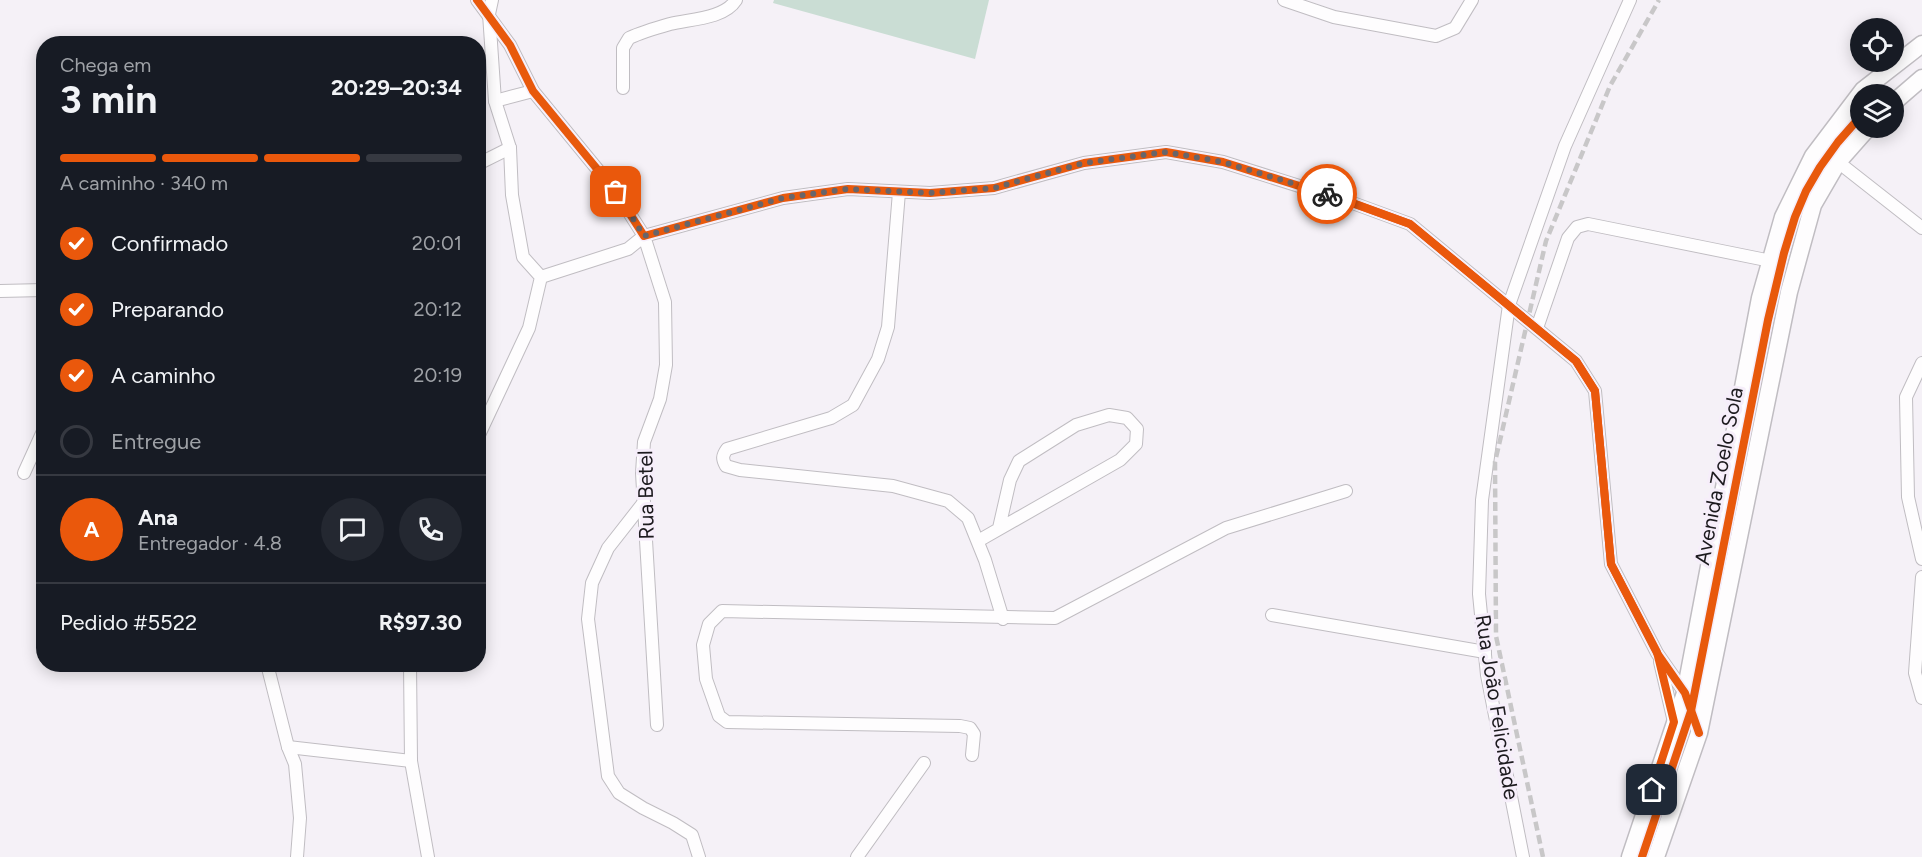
<!DOCTYPE html>
<html lang="pt">
<head>
<meta charset="utf-8">
<style>
  body { margin:0; font-family:Figtree,sans-serif; background:#242831; color:#f1f3f6; height:100vh; display:flex; flex-direction:column; font-size:22px; white-space:nowrap }
  * { box-sizing:border-box; margin:0 }
  p { font-size:20px; color:#9ea1a6 }
  .icon { flex:none; width:33px; height:33px; fill:none; stroke:currentColor; stroke-width:2; stroke-linecap:round; stroke-linejoin:round }
  .map { position:relative; flex:1; overflow:hidden }
  .sheet { position:absolute; left:36px; top:36px; width:450px; height:636px; display:flex; flex-direction:column; background:#171b24; border-radius:24px; box-shadow:0 3px 15px #0003 }
  .sheet>* { flex:none }
  .tools { position:absolute; left:1850px; top:18px; display:grid; gap:12px }
  .tools a { display:grid; place-items:center; width:54px; height:54px; border-radius:50%; background:#171b24; box-shadow:0 3px 15px #0003; font-size:30px }
  .pin { position:absolute; display:grid; place-items:center; width:51px; height:51px; color:#fff; margin:-26px; border-radius:12px; box-shadow:0 3px 9px #0006 }
  .courier { position:absolute; display:grid; place-items:center; width:60px; height:60px; margin:-30px; border:4px solid #ea580c; border-radius:50%; background:#fff; color:#222; box-shadow:0 2px 8px #0007 }
  .summary em { font-style:normal; font-weight:700 }
  .summary div { display:flex; flex-direction:column-reverse }
  .summary { display:flex; align-items:center; justify-content:space-between; height:102px; padding:0 24px }
  h1 { font-size:39px; font-weight:700; line-height:45px }
  .bar { display:grid; grid-template-columns:repeat(4,1fr); gap:9px 6px; align-content:center; height:72px; padding:0 24px }
  .bar i { height:8px; border-radius:4px; background:#363941 }
  .bar .active { background:#ea580c }
  .bar p { grid-column:span 4 }
  .line { display:flex; align-items:center; gap:15px; padding:0 24px; border-top:2px solid #363941 }
  .line div { flex:1 }
  .round { display:grid; place-items:center; flex:none; width:63px; height:63px; border-radius:32px; background:#242831 }
  ol { padding:0 24px; list-style:none }
  li { display:flex; align-items:center; gap:18px; height:66px }
  li p { margin-inline-start:auto }
  li .icon { padding:6px; border-radius:50%; background:#ea580c; color:#fff; stroke-width:4 }
  li:last-child { color:#9ea1a6 }
  li i { width:33px; height:33px; border:3px solid #363941; border-radius:50% }
  .map>svg:first-child { display:block }
  .green { fill:#caddd4 }
  .lines { fill:none; stroke-linecap:round; stroke-linejoin:round }
  .street-casing { stroke:#c0bdc2; stroke-width:14 }
  .secondary-casing { stroke:#c0bdc2; stroke-width:19 }
  .street { stroke:#fefdfe; stroke-width:12 }
  .secondary { stroke:#fefdfe; stroke-width:16 }
  .rail { stroke:#c8c7c8; stroke-width:4.5; stroke-dasharray:9 4.5; stroke-linecap:butt }
  .cycleway-casing { stroke:#f6eefa; stroke-width:11 }
  .cycleway { stroke:#e8590c; stroke-width:8 }
  .done { stroke:#68656a; stroke-width:6; stroke-dasharray:0 10.8 }
  .route { stroke:#ea580c; stroke-width:8 }
  .labels { text-anchor:middle; stroke-width:6; stroke-linejoin:round; paint-order:stroke }
  .street-label { font-size:21px; fill:#1c1a1e; stroke:#f6eefa }
</style>
</head>
<body>
<div class="map">
<svg width="1922" height="857" viewBox="0 0 1922 857">
  <rect width="100%" height="100%" fill="#f5f1f7"/>
  <polygon class="green" points="774,0 989,0 975,59 773,3"/>
  <g class="lines">
    <defs>
      <g id="street">
        <polyline points="477,0 510,45 533,91 616,192 644,236 783,198 848,189 930,193 994,188 1084,163 1166,152 1223,162 1350,202 1410,224 1576,361 1595,391 1611,564 1657,653 1685,693 1698,732"/>
        <polyline points="1284,0 1334,17 1436,36 1455,28 1472,0"/>
        <path d="M623,88V48L629,38C642,32 656,28 670,24C690,19 724,19 736,0"/>
        <polyline points="495,101 533,91"/>
        <polyline points="1838,162 1922,228"/>
        <polyline points="478,164 510,148"/>
        <path d="M899,192L888,327L878,359L853,405L831,418L727,449C722,456 722,459 726,466L740,470L893,486L948,501L968,518L985,560L1003,619"/>
        <polyline points="541,277 628,249 644,236 665,302 666,365 660,399 644,442 642,473 657,725"/>
        <polyline points="0,291 44,290"/>
        <polyline points="1537,328 1568,238 1577,227 1588,224 1771,261"/>
        <polyline points="1922,363 1906,397 1908,497 1922,559"/>
        <polyline points="478,437 529,328 541,277 523,257 512,195 510,148 495,101 489,14 492,0"/>
        <polyline points="24,473 44,429"/>
        <polyline points="644,502 608,548 592,583 588,619 608,776 619,793 643,808 673,823 692,835 699,857"/>
        <polyline points="978,541 1120,460 1136,444 1137,429 1127,418 1109,415 1076,425 1019,461 1010,480 999,528"/>
        <polyline points="1922,577 1915,673 1922,698"/>
        <polyline points="1272,615 1485,652"/>
        <polyline points="1660,662 1674,722"/>
        <polyline points="267,664 288,747 295,764 300,818 297,857"/>
        <polyline points="410,664 411,761 428,857"/>
        <polyline points="288,747 411,761"/>
        <polyline points="972,755 974,734 970,728 960,726 727,722 719,716 706,679 703,645 709,624 722,611 1055,618 1226,528 1346,491"/>
        <polyline points="857,857 924,763"/>
        <polyline points="1523,857 1487,675 1479,594 1482,500 1509,305 1565,146 1630,0"/>
      </g>
      <g id="secondary">
        <polyline points="1893,103 1922,78"/>
        <polyline points="1630,857 1685,693 1760,298 1783,217 1813,156 1863,90 1922,44"/>
        <polyline points="1656,857 1699,733 1789,292 1813,205 1838,162 1868,128"/>
      </g>
    </defs>
    <use href="#street" class="street-casing"/>
    <use href="#secondary" class="secondary-casing"/>
    <use href="#street" class="street"/>
    <use href="#secondary" class="secondary"/>
    <polyline class="rail" points="1543,857 1496,636 1495,462 1546,241 1610,86 1659,0"/>
    <defs>
      <g id="cycleway">
        <polyline points="477,0 510,45 533,91 616,192 644,236 783,198 848,189 930,193 994,188 1084,163 1166,152 1223,162 1350,202 1410,224 1576,361 1595,391 1611,564 1657,653 1685,693 1699,733"/>
        <polyline points="1642,857 1691,711 1768,320 1784,253 1795,217 1806,191 1820,167 1838,142 1860,117"/>
      </g>
    </defs>
    <use href="#cycleway" class="cycleway-casing"/>
    <use href="#cycleway" class="cycleway"/>
  </g>
  <g class="lines">
    <polyline class="done" points="616,192 644,236 783,198 848,189 930,193 994,188 1084,163 1166,152 1223,162 1327,194"/>
    <polyline class="route" points="1327,194 1410,224 1576,361 1595,391 1611,564 1657,652 1674,722 1652,790"/>
  </g>
  <g class="labels">
    <g class="street-label">
      <text transform="translate(1719 476) rotate(-79)" y="7">Avenida Zoelo Sola</text>
      <text transform="translate(646 495) rotate(-91)" y="7">Rua Betel</text>
      <text transform="translate(1497 707) rotate(81)" y="7">Rua João Felicidade</text>
    </g>
  </g>
</svg>
<div class="tools">
<a><svg class="icon" aria-label="locate" viewBox="0 0 24 24"><circle cx="12" cy="12" r="6"/><path d="M12 2v4M12 18v4M2 12h4M18 12h4"/></svg></a>
<a><svg class="icon" aria-label="layers" viewBox="0 0 24 24"><path d="M12 4l9 5-9 5-9-5zM3 14l9 5 9-5"/></svg></a>
</div>
<div class="pin" style="left:616px;top:192px;background:#ea580c"><svg class="icon" aria-label="bag" viewBox="0 0 24 24"><path d="M5 8h14l-1 12H6zM9 8a3 3 0 0 1 6 0"/></svg></div>
<div class="pin" style="left:1652px;top:790px;background:#1f2937"><svg class="icon" aria-label="home" viewBox="0 0 24 24"><path d="M3 11l9-7 9 7M6 9v11h12V9"/></svg></div>
<div class="courier" style="left:1327px;top:194px"><svg class="icon" aria-label="bike" viewBox="0 0 24 24"><circle cx="6" cy="16" r="4"/><circle cx="18" cy="16" r="4"/><path d="M6 16l4-8h5l3 8M10 8l3 8H6M13 5h3"/></svg></div>
<section class="sheet">
<div class="summary"><div><h1>3 min</h1><p>Chega em</p></div><em>20:29–20:34</em></div>
<div class="bar"><i class="active"></i><i class="active"></i><i class="active"></i><i></i><p>A caminho · 340 m</p></div>
<ol>
<li><svg class="icon" aria-label="check" viewBox="0 0 24 24"><path d="M5 12l5 5 9-10"/></svg>Confirmado<p>20:01</p></li>
<li><svg class="icon" aria-label="check" viewBox="0 0 24 24"><path d="M5 12l5 5 9-10"/></svg>Preparando<p>20:12</p></li>
<li><svg class="icon" aria-label="check" viewBox="0 0 24 24"><path d="M5 12l5 5 9-10"/></svg>A caminho<p>20:19</p></li>
<li><i></i>Entregue</li>
</ol>
<div class="line" style="height:108px"><b class="round" style="background:#ea580c;color:#fff">A</b><div><b>Ana</b><p>Entregador · 4.8</p></div><a class="round"><svg class="icon" aria-label="chat" viewBox="0 0 24 24"><path d="M4 5h16v11H9l-5 4z"/></svg></a><a class="round"><svg class="icon" aria-label="phone" viewBox="0 0 24 24"><path d="M5 4h4l2 5-3 2q2 4 5 5l2-3 5 2v4C11 20 4 13 5 4z"/></svg></a></div>
<div class="line" style="height:78px"><div>Pedido #5522</div><b>R$97.30</b></div>
</section>
</div>
</body>
</html>
